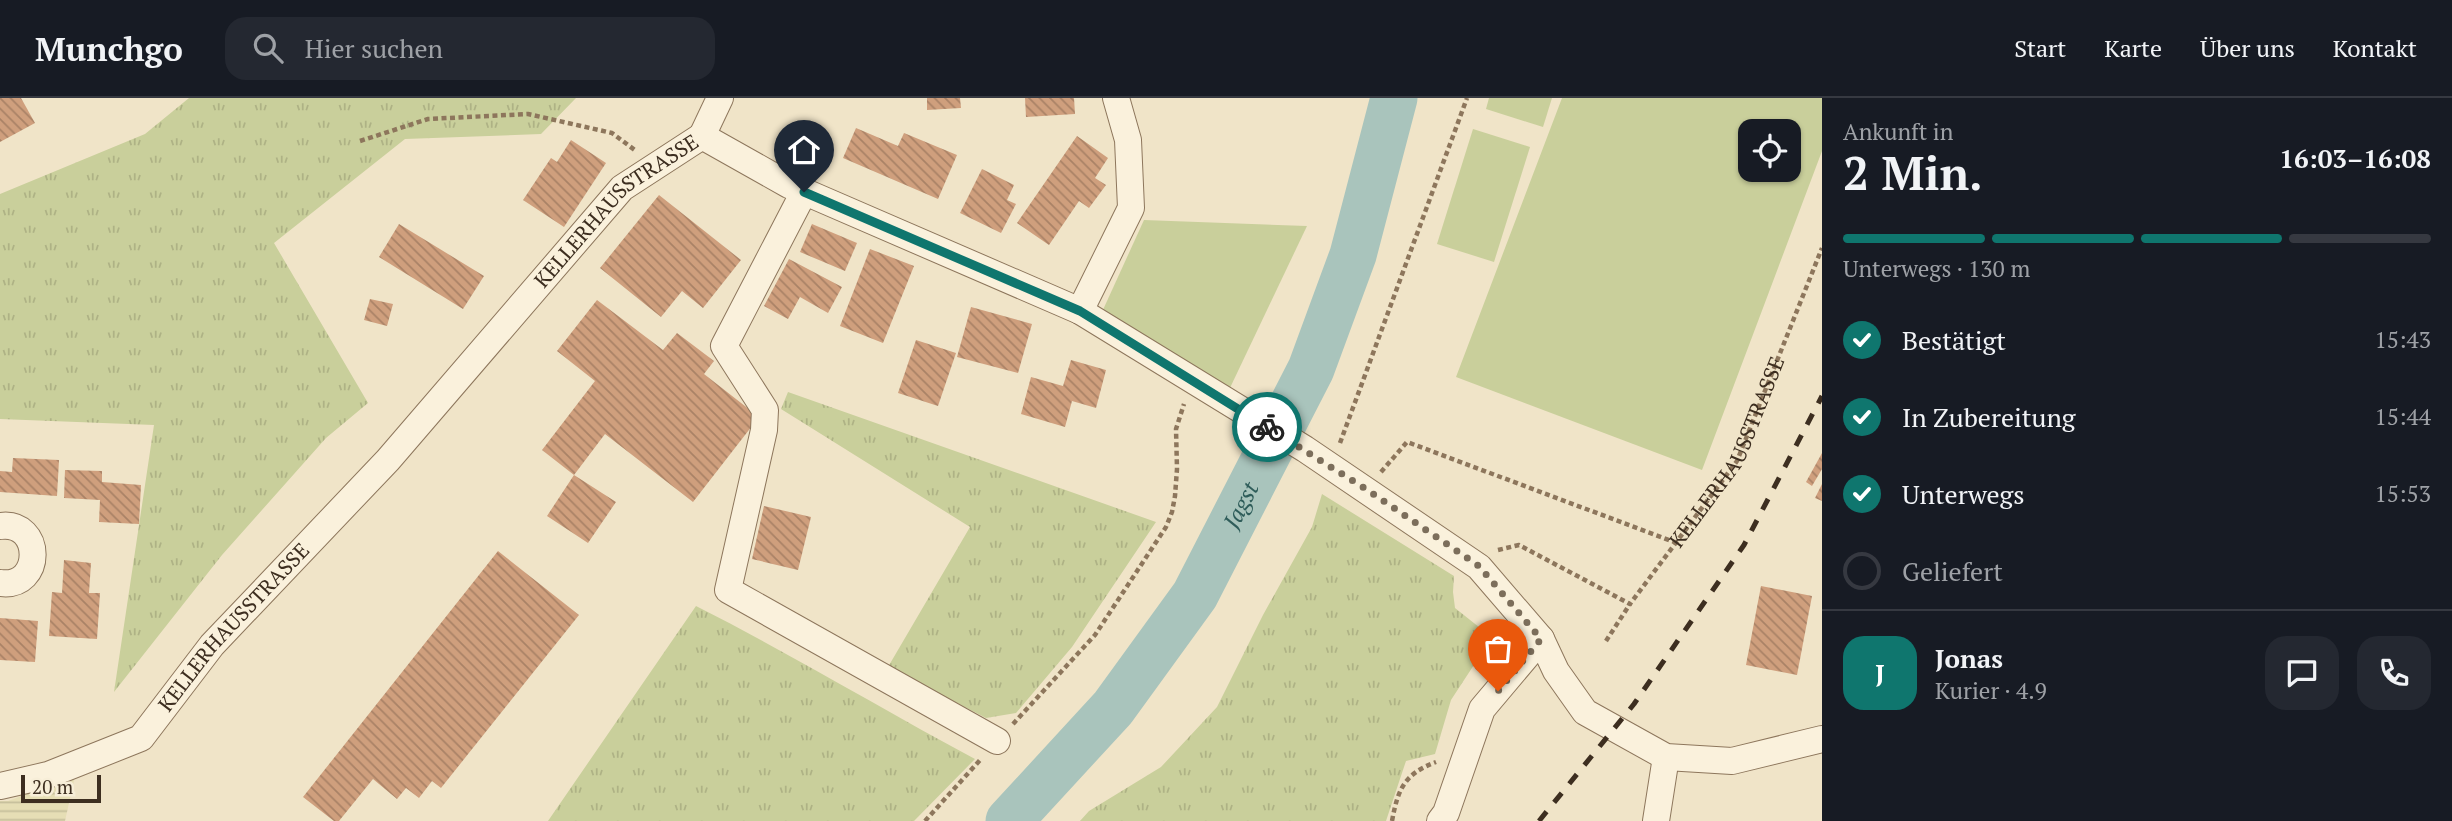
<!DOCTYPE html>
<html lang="de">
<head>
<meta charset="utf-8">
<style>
  body { margin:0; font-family:"PT Serif",serif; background:#242831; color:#f1f3f6; height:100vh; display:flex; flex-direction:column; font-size:26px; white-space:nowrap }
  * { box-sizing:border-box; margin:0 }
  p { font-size:23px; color:#9ea1a6 }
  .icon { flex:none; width:38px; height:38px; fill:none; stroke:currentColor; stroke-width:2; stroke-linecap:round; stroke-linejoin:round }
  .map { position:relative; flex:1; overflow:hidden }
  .details { display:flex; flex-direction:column; background:#171b24; width:630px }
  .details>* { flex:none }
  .fabs { position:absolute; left:1738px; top:21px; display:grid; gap:14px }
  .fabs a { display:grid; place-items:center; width:63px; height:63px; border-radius:14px; background:#171b24; box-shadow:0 2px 5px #0004; font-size:35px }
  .scale { position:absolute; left:21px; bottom:18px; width:80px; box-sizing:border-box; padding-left:7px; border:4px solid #3d2e20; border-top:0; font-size:19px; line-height:24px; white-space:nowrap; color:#3d2e20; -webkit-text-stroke:5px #f7eed8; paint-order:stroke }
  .pin { position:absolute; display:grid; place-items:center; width:60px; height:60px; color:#fff; margin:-72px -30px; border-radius:50% 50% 50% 0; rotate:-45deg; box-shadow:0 0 7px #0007 }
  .pin .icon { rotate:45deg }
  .courier { position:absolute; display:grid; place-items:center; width:70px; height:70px; margin:-35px; border:5px solid #0f766e; border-radius:50%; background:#fff; color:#222; box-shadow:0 2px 9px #0007 }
  .overview em { font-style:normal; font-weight:700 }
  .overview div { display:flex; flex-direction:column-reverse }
  .overview { display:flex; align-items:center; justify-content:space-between; height:119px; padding:0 21px }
  h1 { font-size:46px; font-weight:700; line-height:52px }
  .bar { display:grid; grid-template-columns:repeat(4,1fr); gap:10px 7px; align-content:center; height:84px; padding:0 21px }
  .bar i { height:9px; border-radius:5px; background:#363941 }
  .bar .selected { background:#0f766e }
  .bar p { grid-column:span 4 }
  .line { display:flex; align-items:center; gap:18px; padding:0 21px; border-top:2px solid #363941 }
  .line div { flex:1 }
  .round { display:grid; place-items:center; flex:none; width:74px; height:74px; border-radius:21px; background:#242831 }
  ol { padding:0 21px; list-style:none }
  li { display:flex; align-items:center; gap:21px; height:77px }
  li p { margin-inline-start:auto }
  li .icon { padding:7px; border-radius:50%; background:#0f766e; color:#fff; stroke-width:4 }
  li:last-child { color:#9ea1a6 }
  li i { width:38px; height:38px; border:4px solid #363941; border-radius:50% }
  header { display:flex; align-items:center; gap:42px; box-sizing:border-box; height:98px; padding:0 35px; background:#171b24; border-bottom:2px solid #363941 }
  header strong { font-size:33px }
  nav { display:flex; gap:38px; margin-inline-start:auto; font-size:24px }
  .search { width:490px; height:63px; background:#242831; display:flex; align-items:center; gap:18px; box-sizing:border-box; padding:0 24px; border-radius:21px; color:#9ea1a6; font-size:26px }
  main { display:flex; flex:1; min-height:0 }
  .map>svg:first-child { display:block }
  .farmland { fill:url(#farmland-rules) }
  .grass { fill:url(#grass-tufts) }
  .green { fill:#c9cf9b; fill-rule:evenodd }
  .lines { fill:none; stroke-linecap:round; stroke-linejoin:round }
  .river { stroke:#a9c4bc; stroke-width:47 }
  .building { fill:url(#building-back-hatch) }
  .minor-casing { stroke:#8d765c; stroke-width:28 }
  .path { stroke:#8d765c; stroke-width:4.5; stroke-dasharray:5 3.5; stroke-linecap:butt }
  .minor { stroke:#faf1dc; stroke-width:26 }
  .rail { stroke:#3d2e20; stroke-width:5; stroke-dasharray:12 12; stroke-linecap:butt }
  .done { stroke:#7c6e5b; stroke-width:7; stroke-dasharray:0 12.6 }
  .route { stroke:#0f766e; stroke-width:9 }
  .labels { text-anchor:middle; stroke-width:5; stroke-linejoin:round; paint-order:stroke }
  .street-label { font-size:21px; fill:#3d2e20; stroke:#f7eed8 }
  .water-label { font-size:23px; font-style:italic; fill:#2f5d5a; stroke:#f7eed8 }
</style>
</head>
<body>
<header>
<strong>Munchgo</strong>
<div class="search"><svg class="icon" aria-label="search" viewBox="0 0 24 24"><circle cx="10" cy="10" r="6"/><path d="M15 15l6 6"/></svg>Hier suchen</div>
<nav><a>Start</a><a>Karte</a><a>Über uns</a><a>Kontakt</a></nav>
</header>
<main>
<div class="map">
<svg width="1822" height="723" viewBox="0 0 1822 723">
  <defs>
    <pattern id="farmland-rules" width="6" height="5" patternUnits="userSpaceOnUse" patternTransform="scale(1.75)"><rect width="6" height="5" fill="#e6deb5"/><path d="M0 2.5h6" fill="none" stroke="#c6bf9b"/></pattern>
    <pattern id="grass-tufts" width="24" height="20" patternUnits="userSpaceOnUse" patternTransform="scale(1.75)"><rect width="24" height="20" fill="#c9cf9b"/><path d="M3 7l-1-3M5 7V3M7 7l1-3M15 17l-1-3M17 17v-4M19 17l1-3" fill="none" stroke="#aeb285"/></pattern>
    <pattern id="building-back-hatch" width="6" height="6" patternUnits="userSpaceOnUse" patternTransform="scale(1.75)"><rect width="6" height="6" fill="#cf9f7d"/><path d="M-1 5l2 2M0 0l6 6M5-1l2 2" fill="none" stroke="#a98266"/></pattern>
  </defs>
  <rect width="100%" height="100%" fill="#f0e4c8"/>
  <polygon class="farmland" points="75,678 65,723 0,723 0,703 8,703"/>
  <g class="grass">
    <polygon points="189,0 576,0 541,36 405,41 274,145 368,305 326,340 222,457 114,594 154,327 0,321 0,96 145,36"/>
    <polygon points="788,294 1156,424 1072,549 1016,615 986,620 888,569 970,429 781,311"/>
    <polygon points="1322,396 1454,478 1453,494 1455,510 1489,537 1485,550 1451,602 1435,656 1406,663 1386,723 1080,723 1089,713 1161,669 1217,609 1263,517 1312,429"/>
    <path d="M696,508C791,556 882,611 975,661L914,723H548Z"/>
  </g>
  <g class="green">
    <polygon points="1489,0 1552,0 1543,29 1486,11"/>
    <path d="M1562,0H1822V53L1702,372L1456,279ZM1750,33H1788V72H1750Z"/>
    <polygon points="1473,31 1530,49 1494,164 1437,146"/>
    <polygon points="1144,122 1307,128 1229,292 1102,214"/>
  </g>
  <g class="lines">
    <path class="river" id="s1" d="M1009,723L1113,610L1195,497L1311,271L1353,157L1394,0"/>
  </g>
  <g class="building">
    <polygon points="0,0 21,0 35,25 0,44"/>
    <polygon points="927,0 960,0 961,10 927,12"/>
    <polygon points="1025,0 1074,0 1075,16 1026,19"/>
    <polygon points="856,30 898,48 904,35 957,57 938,101 843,60"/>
    <polygon points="1077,38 1108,60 1095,80 1106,87 1089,110 1079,103 1049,147 1017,125"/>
    <polygon points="571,42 606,65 564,129 523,102 551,60 557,64"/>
    <polygon points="982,71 1014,87 1007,102 1016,106 1001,135 960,115"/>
    <polygon points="659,97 741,162 703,210 682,193 661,219 600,170"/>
    <polygon points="399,126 484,178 463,211 379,159"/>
    <polygon points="812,126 857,145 845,173 800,154"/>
    <polygon points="870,151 914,168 883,245 840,228"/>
    <polygon points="789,161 842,189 828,215 800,199 788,221 764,208"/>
    <polygon points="370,201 393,206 387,228 364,222"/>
    <polygon points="597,202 663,252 677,235 714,263 704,276 759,319 693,404 605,336 574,377 616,404 588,445 547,418 574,377 542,352 595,283 557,253"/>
    <polygon points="971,209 1032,226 1018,275 957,259"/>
    <polygon points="916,242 956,255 938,308 898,295"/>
    <polygon points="1071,262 1106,272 1096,310 1072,303 1065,329 1021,316 1031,279 1063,288"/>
    <polygon points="1822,355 1822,371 1812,388 1806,384"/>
    <polygon points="13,360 59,362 57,398 0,394 0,373 12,374"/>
    <polygon points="65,372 102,373 102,384 141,387 139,426 99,424 100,402 64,400"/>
    <polygon points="1822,386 1822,403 1815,400"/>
    <polygon points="764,408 811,419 798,472 752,461"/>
    <polygon points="498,453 579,517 441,690 432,683 419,700 406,690 397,701 373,681 339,723 334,723 303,699"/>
    <polygon points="64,462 91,465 89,495 100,495 97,541 49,538 52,494 62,495"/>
    <polygon points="1761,488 1812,498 1797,577 1746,567"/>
    <polygon points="0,520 38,523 35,564 0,562"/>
  </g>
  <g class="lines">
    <defs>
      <g id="minor">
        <polyline points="702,38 789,87 1080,213 1305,351 1479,469 1541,541 1556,573 1585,614 1666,659 1732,663 1822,641"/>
        <polyline points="702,38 720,0"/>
        <polyline points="804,94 724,248 765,312 764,332 728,492 997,643"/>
        <polyline points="1080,213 1131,110 1128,42 1116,0"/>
        <path d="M0,428C43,422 44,491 0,485"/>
        <path id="s3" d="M0,688L48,677L141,640L212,547L388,362L622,90L702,38"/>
        <polyline points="1440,723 1446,715 1482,611 1541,541"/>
        <polyline points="1656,723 1666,659"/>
      </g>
    </defs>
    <use href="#minor" class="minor-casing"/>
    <g class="path">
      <polyline points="360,43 428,21 528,16 612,35 636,53"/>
      <polyline points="1340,345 1467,0"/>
      <polyline points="1381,374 1407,344 1677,445"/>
      <path id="s2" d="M1498,452L1519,447L1630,506L1737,363L1822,150"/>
      <polyline points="1606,543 1630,506"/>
      <polyline points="1477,572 1491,553 1496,533 1494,530"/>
      <polyline points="1013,626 1095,537 1166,429 1172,414 1175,398 1177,371 1176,331 1184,306"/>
      <polyline points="925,723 981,661"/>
      <path d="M1392,723C1398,691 1404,676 1436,664"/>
    </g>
    <use href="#minor" class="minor"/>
    <polyline class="rail" points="1539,723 1634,606 1744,447 1822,298"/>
  </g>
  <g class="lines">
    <polyline class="done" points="1267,329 1366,391 1479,468 1541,541 1498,593"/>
    <polyline class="route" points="804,94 1080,213 1267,329"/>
  </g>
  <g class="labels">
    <g class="street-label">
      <text dy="7" stroke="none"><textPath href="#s3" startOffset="861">KELLERHAUSSTRASSE</textPath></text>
      <text dy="7" stroke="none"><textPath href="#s2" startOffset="329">KELLERHAUSSTRASSE</textPath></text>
      <text dy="7" stroke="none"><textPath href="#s3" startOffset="294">KELLERHAUSSTRASSE</textPath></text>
    </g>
    <g class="water-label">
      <text dy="8" stroke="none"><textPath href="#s1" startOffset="394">Jagst</textPath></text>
    </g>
  </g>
</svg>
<div class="fabs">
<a><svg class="icon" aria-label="locate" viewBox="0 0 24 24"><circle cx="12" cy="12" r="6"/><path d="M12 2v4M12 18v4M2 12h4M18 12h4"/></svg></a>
</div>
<div class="scale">20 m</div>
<div class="pin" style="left:1498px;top:593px;background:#ea580c"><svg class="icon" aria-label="bag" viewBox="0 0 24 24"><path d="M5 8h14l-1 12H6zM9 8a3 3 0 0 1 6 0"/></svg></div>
<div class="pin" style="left:804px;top:94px;background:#1f2937"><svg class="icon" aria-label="home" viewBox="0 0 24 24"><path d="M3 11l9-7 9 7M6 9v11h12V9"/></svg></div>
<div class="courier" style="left:1267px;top:329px"><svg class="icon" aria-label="bike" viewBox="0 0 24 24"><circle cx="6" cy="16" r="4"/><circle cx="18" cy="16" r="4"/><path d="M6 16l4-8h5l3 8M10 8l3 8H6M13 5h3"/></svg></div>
</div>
<section class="details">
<div class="overview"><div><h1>2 Min.</h1><p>Ankunft in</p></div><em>16:03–16:08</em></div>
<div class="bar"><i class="selected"></i><i class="selected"></i><i class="selected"></i><i></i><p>Unterwegs · 130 m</p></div>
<ol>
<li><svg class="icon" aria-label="check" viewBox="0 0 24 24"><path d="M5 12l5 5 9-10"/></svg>Bestätigt<p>15:43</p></li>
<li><svg class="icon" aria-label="check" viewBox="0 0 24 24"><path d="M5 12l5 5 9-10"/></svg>In Zubereitung<p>15:44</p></li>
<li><svg class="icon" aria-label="check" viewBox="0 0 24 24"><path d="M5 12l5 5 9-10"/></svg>Unterwegs<p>15:53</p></li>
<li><i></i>Geliefert</li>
</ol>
<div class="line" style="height:126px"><b class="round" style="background:#0f766e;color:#fff">J</b><div><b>Jonas</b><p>Kurier · 4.9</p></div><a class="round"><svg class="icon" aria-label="chat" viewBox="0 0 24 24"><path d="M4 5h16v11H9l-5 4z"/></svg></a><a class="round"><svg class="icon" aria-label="phone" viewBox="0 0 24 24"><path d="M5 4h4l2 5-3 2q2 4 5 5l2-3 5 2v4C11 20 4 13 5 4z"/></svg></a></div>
</section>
</main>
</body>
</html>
